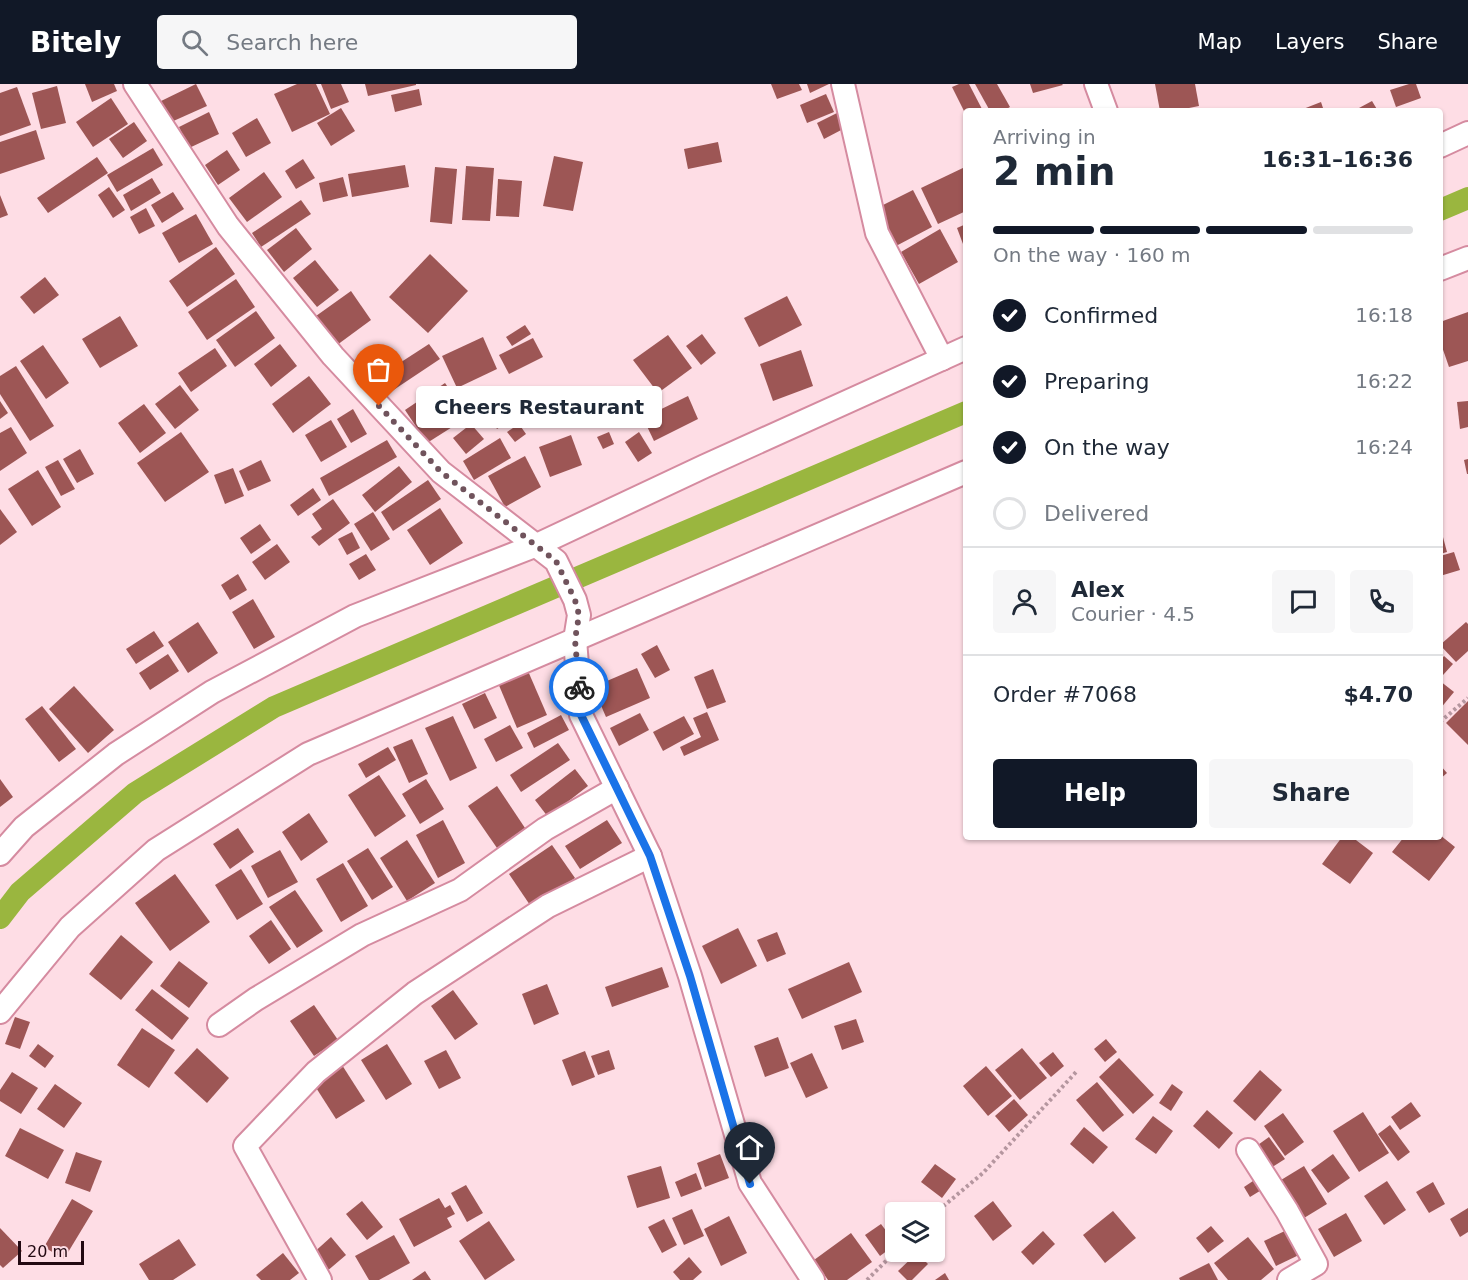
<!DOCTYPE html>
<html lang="en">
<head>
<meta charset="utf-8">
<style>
  body { margin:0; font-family:"DejaVu Sans",sans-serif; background:#f6f6f7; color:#1f2937; height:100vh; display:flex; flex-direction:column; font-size:22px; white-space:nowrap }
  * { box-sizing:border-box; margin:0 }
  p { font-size:20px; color:#747a83 }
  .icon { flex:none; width:33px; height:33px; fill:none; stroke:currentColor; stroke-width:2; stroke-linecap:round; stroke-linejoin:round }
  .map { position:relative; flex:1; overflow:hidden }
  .panel { position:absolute; left:963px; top:24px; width:480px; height:732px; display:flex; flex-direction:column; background:#fff; border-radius:6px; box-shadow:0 2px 4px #0004 }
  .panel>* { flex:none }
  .tools { position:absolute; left:885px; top:1118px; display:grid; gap:12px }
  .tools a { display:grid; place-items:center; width:60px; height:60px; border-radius:6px; background:#fff; box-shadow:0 2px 4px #0004; font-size:30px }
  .scale { position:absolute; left:18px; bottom:15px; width:66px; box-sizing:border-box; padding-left:6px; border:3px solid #230912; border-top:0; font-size:16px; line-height:21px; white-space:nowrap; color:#230912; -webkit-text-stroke:4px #fedde5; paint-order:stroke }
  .pin { position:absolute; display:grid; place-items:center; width:51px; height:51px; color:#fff; margin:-62px -26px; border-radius:50% 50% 50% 0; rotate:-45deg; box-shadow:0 0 6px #0007 }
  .pin .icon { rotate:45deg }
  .courier { position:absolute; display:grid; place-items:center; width:60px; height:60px; margin:-30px; border:4px solid #1a73e8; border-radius:50%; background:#fff; color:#222; box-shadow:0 2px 8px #0007 }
  .bubble { position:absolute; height:42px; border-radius:6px; background:#fff; box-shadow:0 2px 4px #0004; font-size:20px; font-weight:800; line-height:42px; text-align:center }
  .head em { font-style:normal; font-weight:800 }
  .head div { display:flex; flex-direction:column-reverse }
  .head { display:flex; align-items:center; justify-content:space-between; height:102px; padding:0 30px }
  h1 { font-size:39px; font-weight:800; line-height:45px }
  .bar { display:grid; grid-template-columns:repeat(4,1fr); gap:9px 6px; align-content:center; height:72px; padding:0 30px }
  .bar i { height:8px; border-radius:4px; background:#e0e1e3 }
  .bar .current { background:#111827 }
  .bar p { grid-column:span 4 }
  .line { display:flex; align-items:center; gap:15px; padding:0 30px; border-top:2px solid #e0e1e3 }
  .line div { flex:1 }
  .round { display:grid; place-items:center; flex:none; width:63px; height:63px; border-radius:6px; background:#f6f6f7 }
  ol { padding:0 30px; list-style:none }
  li { display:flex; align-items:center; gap:18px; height:66px }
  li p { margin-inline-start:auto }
  li .icon { padding:6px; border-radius:50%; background:#111827; color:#fff; stroke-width:4 }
  li:last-child { color:#747a83 }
  li i { width:33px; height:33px; border:3px solid #e0e1e3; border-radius:50% }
  .action { display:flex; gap:12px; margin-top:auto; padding:12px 30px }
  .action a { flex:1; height:69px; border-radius:6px; background:#111827; color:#fff; font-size:24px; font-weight:800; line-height:69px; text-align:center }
  .action a+a { background:#f6f6f7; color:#1f2937 }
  header { display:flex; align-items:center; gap:36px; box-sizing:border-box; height:84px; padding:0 30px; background:#111827; color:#fff }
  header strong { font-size:28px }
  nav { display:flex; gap:33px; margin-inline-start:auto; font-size:21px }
  .search { width:420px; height:54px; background:#f6f6f7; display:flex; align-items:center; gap:15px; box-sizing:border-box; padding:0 21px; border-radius:6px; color:#747a83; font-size:22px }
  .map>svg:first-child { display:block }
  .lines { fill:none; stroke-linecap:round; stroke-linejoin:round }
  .canal { stroke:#9ab63f; stroke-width:22 }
  .building { fill:#9d5655 }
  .minor-casing { stroke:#d58ba0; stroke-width:26 }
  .path { stroke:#b5969f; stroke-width:4; stroke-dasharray:3 3; stroke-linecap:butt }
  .minor { stroke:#fff; stroke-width:22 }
  .done { stroke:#70535c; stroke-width:6; stroke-dasharray:0 10.8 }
  .route { stroke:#1a73e8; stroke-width:8 }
</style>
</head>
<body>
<header>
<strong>Bitely</strong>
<div class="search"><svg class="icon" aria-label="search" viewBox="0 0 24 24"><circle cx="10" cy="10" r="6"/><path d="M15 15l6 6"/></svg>Search here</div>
<nav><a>Map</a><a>Layers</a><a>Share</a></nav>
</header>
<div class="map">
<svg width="1468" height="1196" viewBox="0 0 1468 1196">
  <rect width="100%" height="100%" fill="#fedde5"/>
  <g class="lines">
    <g class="canal">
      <polyline points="1440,126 1468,114"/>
      <polyline points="0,834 20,808 135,709 274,623 966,328"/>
    </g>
  </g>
  <g class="building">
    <polygon points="85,0 114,0 117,7 92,18"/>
    <polygon points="196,0 207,22 169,39 159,18"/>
    <polygon points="297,0 316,0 330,30 292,48 274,10"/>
    <polygon points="321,0 341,0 349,18 331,25"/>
    <polygon points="365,0 416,0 416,1 368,12"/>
    <polygon points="771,0 799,0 802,6 777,15"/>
    <polygon points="807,0 829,0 810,9"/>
    <polygon points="959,0 969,0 983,27 964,27 952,3"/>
    <polygon points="975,0 997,0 1010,23 1003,27 990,27"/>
    <polygon points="1030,0 1062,0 1063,1 1033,9"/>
    <polygon points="1155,0 1195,0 1199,22 1174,27 1160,27"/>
    <polygon points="1409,0 1416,0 1421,14 1396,23 1390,6"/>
    <polygon points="57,2 66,39 41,45 32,9"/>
    <polygon points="17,3 31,41 0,52 0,9"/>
    <polygon points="419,5 422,21 395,28 391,11"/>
    <polygon points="826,10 834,28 807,39 800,21"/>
    <polygon points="111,14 128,40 93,63 76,38"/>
    <polygon points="1372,17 1378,27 1360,27 1359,24"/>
    <polygon points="1321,18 1324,27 1298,27"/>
    <polygon points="341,24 355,47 331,62 317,39"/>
    <polygon points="209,28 219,50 189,64 179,43"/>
    <polygon points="837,29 845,44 824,55 817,39"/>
    <polygon points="257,34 271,59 246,73 232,49"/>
    <polygon points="134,38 147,57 123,74 109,55"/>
    <polygon points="36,46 45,75 0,90 0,58"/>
    <polygon points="718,58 722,78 688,85 684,65"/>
    <polygon points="153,64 163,81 117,108 107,91"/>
    <polygon points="227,66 240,86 218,101 205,81"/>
    <polygon points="554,72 583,78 573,127 543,122"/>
    <polygon points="97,73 108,89 48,129 37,114"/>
    <polygon points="303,75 315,94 296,105 285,87"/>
    <polygon points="405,81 409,103 352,113 348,90"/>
    <polygon points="466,82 494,84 490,137 462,136"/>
    <polygon points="435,83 457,85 452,140 430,138"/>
    <polygon points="965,83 966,127 938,140 921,104"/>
    <polygon points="264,88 282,113 247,138 229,114"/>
    <polygon points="343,93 348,112 323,118 319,99"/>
    <polygon points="152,94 161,109 131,127 123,111"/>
    <polygon points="498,95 522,97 519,133 496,132"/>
    <polygon points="109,103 125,126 113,134 98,111"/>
    <polygon points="913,106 932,143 896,162 877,124"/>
    <polygon points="173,108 184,125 162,139 151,121"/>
    <polygon points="0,111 8,131 0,134"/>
    <polygon points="301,116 311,130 261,163 252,149"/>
    <polygon points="146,124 155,142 139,150 130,133"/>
    <polygon points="196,130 213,160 179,179 162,149"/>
    <polygon points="966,140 966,168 957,144"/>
    <polygon points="296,144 312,165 284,188 267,166"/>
    <polygon points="940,145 958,178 919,200 901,168"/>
    <polygon points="216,163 235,190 187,223 169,197"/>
    <polygon points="430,170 468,207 428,249 389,213"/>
    <polygon points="315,176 339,206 317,223 293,194"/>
    <polygon points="45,193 59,211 34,230 20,213"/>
    <polygon points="236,195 255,223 207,256 188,228"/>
    <polygon points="351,207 371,236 337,261 316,232"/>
    <polygon points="787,212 802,241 759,263 744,234"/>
    <polygon points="256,227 275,254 235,283 216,256"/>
    <polygon points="1468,228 1468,277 1449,283 1440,257 1440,238"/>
    <polygon points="120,232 138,262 100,284 82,255"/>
    <polygon points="525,241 531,250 512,262 506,253"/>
    <polygon points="702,250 716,269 701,281 686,262"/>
    <polygon points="668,251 692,284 658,309 633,276"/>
    <polygon points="483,253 497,285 457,304 442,272"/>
    <polygon points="533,254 543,273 509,290 499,271"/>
    <polygon points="280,260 297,282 271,303 254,280"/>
    <polygon points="429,260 440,275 386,311 375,295"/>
    <polygon points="43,261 69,299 46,315 20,277"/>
    <polygon points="215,264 227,282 191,308 178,289"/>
    <polygon points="801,266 813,302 773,317 760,280"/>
    <polygon points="16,282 54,342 30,357 0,310 0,292"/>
    <polygon points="309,292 331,320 293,349 272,320"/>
    <polygon points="445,299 468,333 427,359 405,326"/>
    <polygon points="180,301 199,326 175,345 155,320"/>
    <polygon points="688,312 698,335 654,357 643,334"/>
    <polygon points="0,317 8,329 0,335"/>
    <polygon points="1468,317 1468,343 1460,345 1457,318"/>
    <polygon points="144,320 166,349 140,369 118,339"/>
    <polygon points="353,325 367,350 351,359 337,335"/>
    <polygon points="497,325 506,339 497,345 488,330"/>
    <polygon points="331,336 347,363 321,378 305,351"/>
    <polygon points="471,340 484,355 466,370 453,354"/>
    <polygon points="519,340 526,350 515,358 507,348"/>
    <polygon points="11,343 27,369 0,387 0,349"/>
    <polygon points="181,348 209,388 165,418 137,379"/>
    <polygon points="609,348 614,360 603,365 597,353"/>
    <polygon points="639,348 652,369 638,378 625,358"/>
    <polygon points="571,351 582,381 550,393 539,363"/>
    <polygon points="500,354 511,374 474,396 463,377"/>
    <polygon points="387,356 397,373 329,412 320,394"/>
    <polygon points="80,365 94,390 77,399 63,375"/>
    <polygon points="525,372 541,403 505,423 488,392"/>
    <polygon points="1468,375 1468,390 1467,390 1464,376"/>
    <polygon points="58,376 75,405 61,412 45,383"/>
    <polygon points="261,376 271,397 248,407 239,387"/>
    <polygon points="399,382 412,398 375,428 362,411"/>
    <polygon points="233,384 244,412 225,420 214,391"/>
    <polygon points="38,386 61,423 32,442 8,405"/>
    <polygon points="428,396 441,415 393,447 381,428"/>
    <polygon points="313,404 321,416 298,432 290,421"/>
    <polygon points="333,415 350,439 319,462 311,453 322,445 312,430"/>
    <polygon points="440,424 463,459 430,481 407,446"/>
    <polygon points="0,425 17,448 0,461"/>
    <polygon points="373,428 390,455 371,467 354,440"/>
    <polygon points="260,440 271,456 251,470 240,454"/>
    <polygon points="1440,442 1447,468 1440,470"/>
    <polygon points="352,448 360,464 347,471 338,455"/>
    <polygon points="277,460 290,478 265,496 252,478"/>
    <polygon points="1454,468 1460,486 1440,492 1440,472"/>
    <polygon points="366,470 376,486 359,496 349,480"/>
    <polygon points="238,490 247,506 230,516 221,501"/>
    <polygon points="253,515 275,553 254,565 232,528"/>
    <polygon points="198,538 218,569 188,589 168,558"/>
    <polygon points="1466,538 1468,540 1468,567 1456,578 1440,561"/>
    <polygon points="154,547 164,562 136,580 126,565"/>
    <polygon points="657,561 670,586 655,594 641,570"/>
    <polygon points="168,570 179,587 150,606 139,589"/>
    <polygon points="1444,572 1453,580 1443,591 1440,589 1440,577"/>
    <polygon points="637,584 650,614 606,633 593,603"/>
    <polygon points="713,585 726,618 707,625 694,593"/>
    <polygon points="528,587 547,631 517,644 498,599"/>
    <polygon points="1440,597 1454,608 1440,625"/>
    <polygon points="74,602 114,646 88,669 49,625"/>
    <polygon points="485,609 497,634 474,645 462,620"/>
    <polygon points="1468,617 1468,661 1446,639"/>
    <polygon points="42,622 76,665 59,678 25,635"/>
    <polygon points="707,628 719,656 684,672 680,663 701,653 693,634"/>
    <polygon points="640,629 649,646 619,662 610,644"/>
    <polygon points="561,631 569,646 534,664 527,649"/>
    <polygon points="453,632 477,684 450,697 425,644"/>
    <polygon points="684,632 694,650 663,667 653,648"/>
    <polygon points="510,641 523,664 496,678 484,655"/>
    <polygon points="412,655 428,690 409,699 393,663"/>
    <polygon points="558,659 570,676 521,708 510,691"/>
    <polygon points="388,663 396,676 366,694 358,680"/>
    <polygon points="1440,681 1447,689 1440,695"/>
    <polygon points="575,685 588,702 548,733 535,716"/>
    <polygon points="379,691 406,732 375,753 348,711"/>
    <polygon points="0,695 13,713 0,723"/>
    <polygon points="426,695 444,725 420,740 402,710"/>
    <polygon points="497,702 525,744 497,764 468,722"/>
    <polygon points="309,729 328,758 301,777 282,748"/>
    <polygon points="443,736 465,779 438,794 416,751"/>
    <polygon points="607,736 622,759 580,785 565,762"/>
    <polygon points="238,744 254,768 230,785 213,760"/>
    <polygon points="1440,751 1455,763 1429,797 1392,768 1404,753 1440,753"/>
    <polygon points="1342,753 1352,753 1373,769 1350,800 1322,780"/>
    <polygon points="407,756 435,799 407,817 380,774"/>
    <polygon points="552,761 575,794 532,824 509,790"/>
    <polygon points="368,764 393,803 372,816 347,777"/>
    <polygon points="280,766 298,798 268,814 251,782"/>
    <polygon points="343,779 368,822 341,838 316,795"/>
    <polygon points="241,785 263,820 237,836 215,801"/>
    <polygon points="175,790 210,838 170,867 135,819"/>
    <polygon points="295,806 323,847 297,864 269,823"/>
    <polygon points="271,836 291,865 269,880 249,852"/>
    <polygon points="738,844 757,882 721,900 702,862"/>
    <polygon points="777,848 786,870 767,878 757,856"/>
    <polygon points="121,851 153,878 121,916 89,890"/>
    <polygon points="179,877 208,899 189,924 160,902"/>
    <polygon points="849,878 862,908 802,935 788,905"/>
    <polygon points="662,883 669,903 612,923 605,903"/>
    <polygon points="547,900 559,930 534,941 522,910"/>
    <polygon points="152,905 189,934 172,956 135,926"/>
    <polygon points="453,906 478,940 455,956 431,922"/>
    <polygon points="314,921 338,956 314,972 290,937"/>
    <polygon points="15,933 30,938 20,965 5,960"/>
    <polygon points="856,935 864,958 842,966 834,942"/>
    <polygon points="142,944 175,966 149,1004 117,981"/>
    <polygon points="778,953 789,984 765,993 754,962"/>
    <polygon points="1106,955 1117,968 1105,978 1094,965"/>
    <polygon points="38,960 54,972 45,984 29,972"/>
    <polygon points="387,960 412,1000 386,1016 361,976"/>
    <polygon points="197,964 229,994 207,1019 174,989"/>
    <polygon points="1022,964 1047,994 1020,1016 995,986"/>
    <polygon points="446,966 461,994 439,1005 424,977"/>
    <polygon points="609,966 615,985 598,991 591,972"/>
    <polygon points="585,967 595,993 572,1002 562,976"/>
    <polygon points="1053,968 1064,982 1051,993 1039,979"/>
    <polygon points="812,969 828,1004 806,1014 790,979"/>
    <polygon points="1119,974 1154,1011 1133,1030 1099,993"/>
    <polygon points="342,981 365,1017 336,1035 313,999"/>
    <polygon points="986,982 1012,1012 988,1032 963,1002"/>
    <polygon points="1260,986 1282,1006 1255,1037 1233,1017"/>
    <polygon points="12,988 38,1004 21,1030 0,1017 0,1006"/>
    <polygon points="1097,998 1124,1031 1103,1048 1076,1016"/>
    <polygon points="55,1000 82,1019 64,1044 37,1025"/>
    <polygon points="1172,1000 1183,1008 1171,1027 1159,1019"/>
    <polygon points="1014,1015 1028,1031 1009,1048 995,1032"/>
    <polygon points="1411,1018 1421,1032 1400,1046 1391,1033"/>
    <polygon points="1207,1026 1233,1049 1219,1065 1193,1042"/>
    <polygon points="1363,1028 1389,1069 1359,1088 1333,1047"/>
    <polygon points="1283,1029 1304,1058 1285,1072 1264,1042"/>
    <polygon points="1153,1032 1173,1047 1156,1070 1135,1055"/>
    <polygon points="1390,1041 1410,1068 1398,1077 1378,1050"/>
    <polygon points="1084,1043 1108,1063 1093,1080 1070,1060"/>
    <polygon points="20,1044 64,1066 48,1095 5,1072"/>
    <polygon points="1269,1053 1285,1075 1269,1085 1255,1063"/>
    <polygon points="76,1068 102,1077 90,1108 65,1099"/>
    <polygon points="720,1070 729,1094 705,1103 697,1079"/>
    <polygon points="1333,1070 1350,1094 1328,1109 1311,1086"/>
    <polygon points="935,1080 956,1095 942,1114 921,1098"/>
    <polygon points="661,1082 670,1114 637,1124 627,1092"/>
    <polygon points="1304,1082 1327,1120 1304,1134 1281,1096"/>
    <polygon points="696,1089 702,1105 681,1113 675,1098"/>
    <polygon points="1256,1095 1263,1105 1250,1113 1244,1103"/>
    <polygon points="1387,1097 1406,1126 1384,1141 1364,1112"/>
    <polygon points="1433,1098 1445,1120 1429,1129 1416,1108"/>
    <polygon points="466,1101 483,1129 467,1138 451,1109"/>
    <polygon points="439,1114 445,1124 450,1121 455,1130 447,1134 452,1143 414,1163 399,1135"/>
    <polygon points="72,1115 93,1127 64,1175 44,1163"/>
    <polygon points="362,1117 383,1143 367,1156 346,1130"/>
    <polygon points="993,1117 1012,1142 993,1157 974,1132"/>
    <polygon points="1468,1124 1468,1148 1460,1153 1450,1135"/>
    <polygon points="692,1125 704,1152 684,1161 672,1134"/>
    <polygon points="1113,1127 1136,1154 1105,1179 1083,1151"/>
    <polygon points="1346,1129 1362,1157 1334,1173 1318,1145"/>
    <polygon points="729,1132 747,1169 721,1182 704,1145"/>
    <polygon points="664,1135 677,1161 662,1169 648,1143"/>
    <polygon points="489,1137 515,1176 485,1196 459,1157"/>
    <polygon points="881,1140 896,1160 880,1172 865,1151"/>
    <polygon points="1211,1142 1224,1157 1208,1169 1196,1154"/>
    <polygon points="0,1144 22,1167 3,1184 0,1181"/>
    <polygon points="1289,1145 1301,1170 1276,1182 1264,1157"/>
    <polygon points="1043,1147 1055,1160 1033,1181 1021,1168"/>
    <polygon points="851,1149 872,1178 847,1196 828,1196 814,1176"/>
    <polygon points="394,1151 410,1179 379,1196 369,1196 355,1172"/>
    <polygon points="331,1153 346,1171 326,1188 311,1171"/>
    <polygon points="1248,1153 1274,1185 1261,1196 1228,1196 1214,1179"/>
    <polygon points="179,1155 196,1181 173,1196 149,1196 139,1180"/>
    <polygon points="283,1169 299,1189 290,1196 261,1196 256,1191"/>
    <polygon points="917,1169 928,1180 912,1196 907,1196 898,1187"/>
    <polygon points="689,1173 702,1188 693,1196 680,1196 673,1188"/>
    <polygon points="1209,1179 1218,1196 1180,1196 1179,1194"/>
    <polygon points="425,1187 431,1196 412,1196"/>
    <polygon points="945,1189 949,1196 935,1196"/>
  </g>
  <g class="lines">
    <defs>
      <g id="minor">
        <polyline points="135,0 228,142 333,272 441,388 556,477 575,516 579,531 575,556 581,631 650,772 690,892 750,1099 813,1196"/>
        <polyline points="843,0 877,149 942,275"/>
        <polyline points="1096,0 1106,27"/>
        <polyline points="1440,62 1468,49"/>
        <polyline points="1440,185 1468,174"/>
        <polyline points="0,770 24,743 116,670 212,608 355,532 537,461 705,382 966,264"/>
        <polyline points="0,928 70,843 156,766 308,670 966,388"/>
        <polyline points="219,941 256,915 362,851 460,806 545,745 617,704"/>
        <polyline points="1248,1066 1287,1127 1316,1180 1289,1196"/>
        <polyline points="320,1196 245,1062 316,988 415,909 548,822 650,772"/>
      </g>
    </defs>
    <use href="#minor" class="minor-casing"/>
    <g class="path">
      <polyline points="1440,638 1468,614"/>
      <polyline points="934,1130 983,1089 1077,987"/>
      <polyline points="867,1196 896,1167"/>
    </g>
    <use href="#minor" class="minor"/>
  </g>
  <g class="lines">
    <polyline class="done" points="379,322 441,388 556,477 575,516 579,531 575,556 579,603"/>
    <polyline class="route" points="579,603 581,631 650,772 690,892 750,1100"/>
  </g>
</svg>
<div class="tools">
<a><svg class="icon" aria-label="layers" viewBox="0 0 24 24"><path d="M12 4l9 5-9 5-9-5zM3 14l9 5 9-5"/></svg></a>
</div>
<div class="scale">20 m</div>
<div class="pin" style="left:379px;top:322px;background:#ea580c"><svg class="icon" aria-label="bag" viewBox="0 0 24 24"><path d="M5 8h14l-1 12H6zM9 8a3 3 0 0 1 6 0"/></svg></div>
<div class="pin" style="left:750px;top:1100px;background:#1f2937"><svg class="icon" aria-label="home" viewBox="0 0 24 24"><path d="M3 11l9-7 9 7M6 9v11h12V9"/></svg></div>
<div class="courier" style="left:579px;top:603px"><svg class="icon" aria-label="bike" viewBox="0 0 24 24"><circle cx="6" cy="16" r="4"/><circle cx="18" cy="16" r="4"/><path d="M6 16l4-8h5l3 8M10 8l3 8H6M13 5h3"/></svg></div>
<div class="bubble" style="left:416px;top:302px;width:246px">Cheers Restaurant</div>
<section class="panel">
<div class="head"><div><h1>2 min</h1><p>Arriving in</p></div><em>16:31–16:36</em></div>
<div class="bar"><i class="current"></i><i class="current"></i><i class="current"></i><i></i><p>On the way · 160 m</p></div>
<ol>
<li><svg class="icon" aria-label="check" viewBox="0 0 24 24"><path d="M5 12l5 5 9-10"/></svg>Confirmed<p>16:18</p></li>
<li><svg class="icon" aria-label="check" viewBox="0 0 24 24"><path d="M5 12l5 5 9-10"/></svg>Preparing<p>16:22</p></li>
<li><svg class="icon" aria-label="check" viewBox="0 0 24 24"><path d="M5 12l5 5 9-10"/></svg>On the way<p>16:24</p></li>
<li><i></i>Delivered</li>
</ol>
<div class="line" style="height:108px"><a class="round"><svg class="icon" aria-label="person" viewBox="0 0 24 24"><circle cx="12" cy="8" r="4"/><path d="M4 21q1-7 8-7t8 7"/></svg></a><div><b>Alex</b><p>Courier · 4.5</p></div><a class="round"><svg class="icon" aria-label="chat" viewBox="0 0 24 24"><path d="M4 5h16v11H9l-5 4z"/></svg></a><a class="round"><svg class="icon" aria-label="phone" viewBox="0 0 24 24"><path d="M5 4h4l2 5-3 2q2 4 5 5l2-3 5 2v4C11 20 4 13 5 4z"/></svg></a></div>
<div class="line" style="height:78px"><div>Order #7068</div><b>$4.70</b></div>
<div class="action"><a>Help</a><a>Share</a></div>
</section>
</div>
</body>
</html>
